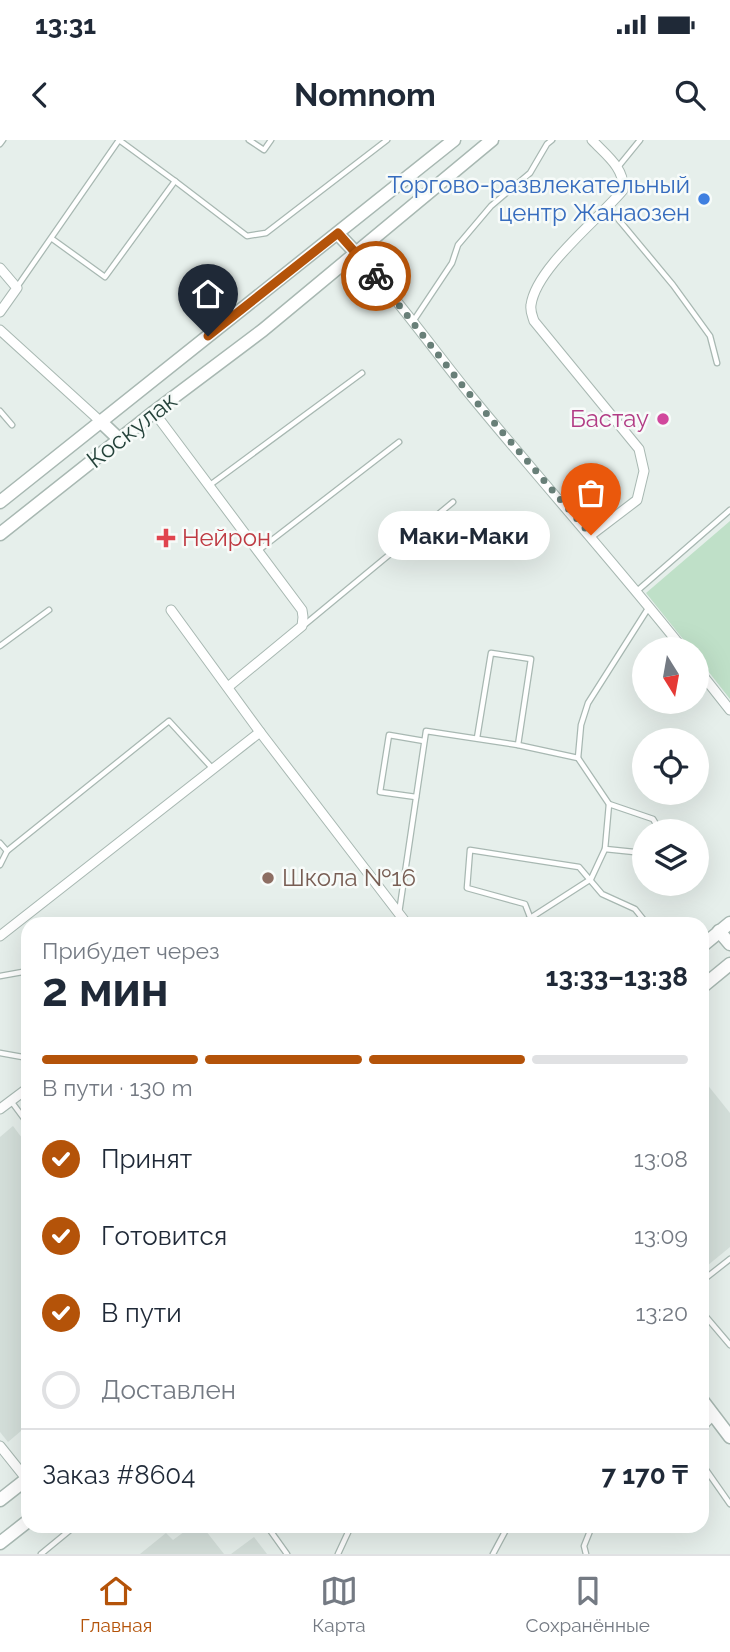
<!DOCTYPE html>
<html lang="ru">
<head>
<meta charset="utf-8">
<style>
  body { margin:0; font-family:Raleway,sans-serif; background:#f6f6f7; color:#1f2937; height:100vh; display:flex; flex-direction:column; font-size:26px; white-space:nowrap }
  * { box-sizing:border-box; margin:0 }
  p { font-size:23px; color:#747a83 }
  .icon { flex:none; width:38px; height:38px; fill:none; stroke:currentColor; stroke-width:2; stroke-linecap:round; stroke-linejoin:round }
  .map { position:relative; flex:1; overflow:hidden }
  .panel { position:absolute; left:21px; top:777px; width:688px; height:616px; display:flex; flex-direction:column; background:#fff; border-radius:21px; box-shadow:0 7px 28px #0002 }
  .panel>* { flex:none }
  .needle { width:46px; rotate:169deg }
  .controls { position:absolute; left:632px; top:497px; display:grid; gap:14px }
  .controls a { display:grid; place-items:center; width:77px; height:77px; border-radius:50%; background:#fff; box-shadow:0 7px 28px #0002; font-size:35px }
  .pin { position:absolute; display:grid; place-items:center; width:60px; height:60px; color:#fff; margin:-72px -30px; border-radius:50% 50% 50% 0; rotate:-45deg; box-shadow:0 0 7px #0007 }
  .pin .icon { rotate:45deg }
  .courier { position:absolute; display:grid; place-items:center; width:70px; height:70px; margin:-35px; border:5px solid #b45309; border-radius:50%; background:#fff; color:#222; box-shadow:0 2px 9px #0007 }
  .bubble { position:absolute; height:49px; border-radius:24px; background:#fff; box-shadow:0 7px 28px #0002; font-size:23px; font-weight:700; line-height:49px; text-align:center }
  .overview em { font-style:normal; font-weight:700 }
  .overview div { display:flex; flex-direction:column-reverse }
  .overview { display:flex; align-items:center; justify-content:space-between; height:119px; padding:0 21px }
  h1 { font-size:46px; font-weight:700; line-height:52px }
  .bar { display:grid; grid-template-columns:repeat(4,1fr); gap:10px 7px; align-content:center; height:84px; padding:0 21px }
  .bar i { height:9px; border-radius:5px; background:#e0e1e3 }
  .bar .active { background:#b45309 }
  .bar p { grid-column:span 4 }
  .line { display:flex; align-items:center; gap:18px; padding:0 21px; border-top:2px solid #e0e1e3 }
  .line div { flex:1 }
  ol { padding:0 21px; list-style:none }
  li { display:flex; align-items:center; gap:21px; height:77px }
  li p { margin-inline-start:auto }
  li .icon { padding:7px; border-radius:50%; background:#b45309; color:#fff; stroke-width:4 }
  li:last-child { color:#747a83 }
  li i { width:38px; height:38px; border:4px solid #e0e1e3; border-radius:50% }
  .status { display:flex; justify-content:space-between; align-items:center; height:49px; padding:0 35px; background:#fff; direction:ltr }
  .status svg { height:19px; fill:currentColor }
  header { display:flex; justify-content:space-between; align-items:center; height:91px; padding:0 21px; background:#fff; font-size:32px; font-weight:700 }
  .tabs { display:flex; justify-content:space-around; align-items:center; height:98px; border-top:2px solid #e0e1e3; background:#fff; font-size:19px; color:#747a83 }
  .tabs a { display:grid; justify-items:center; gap:4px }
  .tabs .active { color:#b45309 }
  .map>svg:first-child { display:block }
  .built { fill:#d4dfda }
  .green { fill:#bfe0c8 }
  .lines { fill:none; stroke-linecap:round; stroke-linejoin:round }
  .service-casing { stroke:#a8b8b2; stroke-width:7 }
  .minor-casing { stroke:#a8b8b2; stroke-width:11 }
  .tertiary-casing { stroke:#a8b8b2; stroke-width:15 }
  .service { stroke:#fff; stroke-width:4.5 }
  .minor { stroke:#fff; stroke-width:9 }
  .tertiary { stroke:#fff; stroke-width:12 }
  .done { stroke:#687f78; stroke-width:7; stroke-dasharray:0 12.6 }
  .route { stroke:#b45309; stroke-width:9 }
  .shop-dot { fill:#3f7fe0; stroke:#f7fbf9; stroke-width:2.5 }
  .hotel-dot { fill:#d1479c; stroke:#f7fbf9; stroke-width:2.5 }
  .health-dot { fill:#e0444e; stroke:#f7fbf9; stroke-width:2.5 }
  .education-dot { fill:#8d6e63; stroke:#f7fbf9; stroke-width:2.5 }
  .labels { text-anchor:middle; stroke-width:5; stroke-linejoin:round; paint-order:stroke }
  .shop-label { font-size:24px; fill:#366cbe; stroke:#f7fbf9; text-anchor:end }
  .hotel-label { font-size:24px; fill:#b23c85; stroke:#f7fbf9; text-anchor:end }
  .street-label { font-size:24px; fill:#24423a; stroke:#f7fbf9 }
  .health-label { font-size:24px; fill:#be3a42; stroke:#f7fbf9; text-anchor:start }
  .education-label { font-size:24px; fill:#785e54; stroke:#f7fbf9; text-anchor:start }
</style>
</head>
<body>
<div class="status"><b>13:31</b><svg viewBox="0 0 49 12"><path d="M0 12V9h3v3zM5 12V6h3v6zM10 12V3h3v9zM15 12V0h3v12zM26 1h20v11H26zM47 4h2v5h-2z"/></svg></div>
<header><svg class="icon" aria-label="back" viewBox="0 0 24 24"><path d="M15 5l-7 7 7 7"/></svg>Nomnom<svg class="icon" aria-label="search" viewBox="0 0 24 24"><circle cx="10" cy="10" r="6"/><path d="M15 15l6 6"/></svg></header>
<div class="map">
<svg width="730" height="1414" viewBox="0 0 730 1414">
  <rect width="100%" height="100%" fill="#e6efeb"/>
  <g class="built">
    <polygon points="702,938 730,973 730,1107 702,1130"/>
    <polygon points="13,986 28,1006 28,1285 8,1302 0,1292 0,997"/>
    <polygon points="192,1386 202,1386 224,1414 140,1414 166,1393 173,1400"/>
    <polygon points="254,1397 267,1414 231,1414"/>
  </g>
  <polygon class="green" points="730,381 730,559 697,517 696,509 691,509 646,453"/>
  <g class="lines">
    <defs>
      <g id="service">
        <polyline points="249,0 264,10 271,0"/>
        <polyline points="0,4 3,0"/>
        <polyline points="618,27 640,0"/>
        <polyline points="175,41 247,96 266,93 387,0"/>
        <polyline points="609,68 673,145 710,196 717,223"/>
        <polyline points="17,147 119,0 175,41 105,137 51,98"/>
        <polyline points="414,180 452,123 458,105 491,66 530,33 547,4 552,0"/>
        <polyline points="0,271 12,285"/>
        <polyline points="210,345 362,233"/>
        <polyline points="259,410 399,302"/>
        <polyline points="637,451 730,370"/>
        <polyline points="303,486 453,362"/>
        <polyline points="0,506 49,470"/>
        <polyline points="477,598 491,513 531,519 518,605"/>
        <polyline points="416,657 380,652 389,595 424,601"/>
        <polyline points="609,664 653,679 656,684 654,691"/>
        <polyline points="0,703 7,711"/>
        <polyline points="605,709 644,713"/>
        <polyline points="0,725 7,711 169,581 213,629"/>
        <polyline points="399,773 426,591 518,605 578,618"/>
        <polyline points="530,777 525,764 467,748 470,710 579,727 602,754 635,769 647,784"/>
        <polyline points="521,784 591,739 605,709 609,664 578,618 581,585 588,563 649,467"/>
        <polyline points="0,836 28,831"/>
        <polyline points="0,913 28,918"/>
        <polyline points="11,961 28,984"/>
        <polyline points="702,1141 730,1119"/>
        <polyline points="702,1172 730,1205"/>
        <polyline points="702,1290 714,1277"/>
        <polyline points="702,1324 730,1364"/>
        <polyline points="267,1386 287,1414"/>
        <polyline points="41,1414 75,1386"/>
        <polyline points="338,1414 351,1386"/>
        <polyline points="493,1414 508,1386"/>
        <polyline points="586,1414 584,1406 592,1386"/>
      </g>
      <g id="minor">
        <path d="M356,113C396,157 430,205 467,251C538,338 613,421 683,509"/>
        <polyline points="0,128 17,148 0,172"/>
        <polyline points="0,190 100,281"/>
        <polyline points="154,272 302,470 303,477 302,486 228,547"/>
        <path d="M591,395L637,360L644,331L639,309L534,181C532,175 530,171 531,165C536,128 598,80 623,50C625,28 606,15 592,0"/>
        <polyline points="171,470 260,592 407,784"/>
        <polyline points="696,527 730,570"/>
        <polyline points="0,796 260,592"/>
        <polyline points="0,969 28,948"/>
        <polyline points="0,1306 28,1341"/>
      </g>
      <g id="tertiary">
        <polyline points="338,94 356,113"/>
        <polyline points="100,281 120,300"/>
        <polyline points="0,362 454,0"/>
        <polyline points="0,394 154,272 263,190 492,0"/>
        <polyline points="719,791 730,804"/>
        <polyline points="702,806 730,783"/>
        <polyline points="702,847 730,824"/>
        <polyline points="702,1260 730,1297"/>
        <polyline points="0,1360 28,1338"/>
        <polyline points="0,1403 28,1381"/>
      </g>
    </defs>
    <use href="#service" class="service-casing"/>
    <use href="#minor" class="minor-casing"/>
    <use href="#tertiary" class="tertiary-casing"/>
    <use href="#service" class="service"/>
    <use href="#minor" class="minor"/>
    <use href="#tertiary" class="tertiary"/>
  </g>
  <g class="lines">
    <polyline class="done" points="376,136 466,250 591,395"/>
    <polyline class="route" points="208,196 338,93 376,136"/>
  </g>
  <circle class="shop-dot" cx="704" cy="59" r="7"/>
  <circle class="hotel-dot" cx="663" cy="279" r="7"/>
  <path class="health-dot" d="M162.5 387.5h7v7h7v7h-7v7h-7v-7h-7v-7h7z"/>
  <circle class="education-dot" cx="268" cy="738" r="7"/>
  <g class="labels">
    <g class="shop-label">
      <text x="690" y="53">Торгово-развлекательный<tspan x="690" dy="28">центр Жанаозен</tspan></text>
    </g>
    <g class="hotel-label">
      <text x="649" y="287">Бастау</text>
    </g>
    <g class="street-label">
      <text transform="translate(132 290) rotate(-38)" y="8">Коскулак</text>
    </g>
    <g class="health-label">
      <text x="182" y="406">Нейрон</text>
    </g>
    <g class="education-label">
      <text x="282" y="746">Школа №16</text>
    </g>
  </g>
</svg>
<div class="controls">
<a><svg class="needle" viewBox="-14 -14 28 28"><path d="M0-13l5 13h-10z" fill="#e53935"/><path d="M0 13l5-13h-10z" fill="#747a83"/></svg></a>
<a><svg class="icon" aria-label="locate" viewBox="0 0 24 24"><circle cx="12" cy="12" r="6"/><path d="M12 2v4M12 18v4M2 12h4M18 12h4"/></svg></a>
<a><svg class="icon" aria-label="layers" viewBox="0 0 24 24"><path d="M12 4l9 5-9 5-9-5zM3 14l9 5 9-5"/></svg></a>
</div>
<div class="pin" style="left:591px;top:395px;background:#ea580c"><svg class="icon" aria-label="bag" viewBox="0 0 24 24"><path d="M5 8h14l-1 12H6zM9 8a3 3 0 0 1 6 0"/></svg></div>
<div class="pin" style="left:208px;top:196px;background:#1f2937"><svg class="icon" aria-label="home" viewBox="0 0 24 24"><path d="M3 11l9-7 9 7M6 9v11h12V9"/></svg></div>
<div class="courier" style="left:376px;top:136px"><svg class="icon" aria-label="bike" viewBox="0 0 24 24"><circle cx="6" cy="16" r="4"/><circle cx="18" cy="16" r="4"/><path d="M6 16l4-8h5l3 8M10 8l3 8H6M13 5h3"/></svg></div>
<div class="bubble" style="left:378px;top:371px;width:172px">Маки-Маки</div>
<section class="panel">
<div class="overview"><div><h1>2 мин</h1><p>Прибудет через</p></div><em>13:33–13:38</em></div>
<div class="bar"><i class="active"></i><i class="active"></i><i class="active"></i><i></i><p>В пути · 130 m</p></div>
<ol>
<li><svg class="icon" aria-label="check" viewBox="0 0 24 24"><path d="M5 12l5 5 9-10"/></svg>Принят<p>13:08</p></li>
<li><svg class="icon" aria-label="check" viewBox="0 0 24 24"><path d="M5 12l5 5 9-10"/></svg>Готовится<p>13:09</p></li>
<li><svg class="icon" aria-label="check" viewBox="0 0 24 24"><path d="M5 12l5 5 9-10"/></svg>В пути<p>13:20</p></li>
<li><i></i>Доставлен</li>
</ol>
<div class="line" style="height:91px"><div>Заказ #8604</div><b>7 170 ₸</b></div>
</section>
</div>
<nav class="tabs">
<a class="active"><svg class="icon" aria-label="home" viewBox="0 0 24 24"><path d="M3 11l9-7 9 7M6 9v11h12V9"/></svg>Главная</a>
<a><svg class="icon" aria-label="map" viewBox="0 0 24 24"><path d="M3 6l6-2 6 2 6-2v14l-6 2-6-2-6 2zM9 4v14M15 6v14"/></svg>Карта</a>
<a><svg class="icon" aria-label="saved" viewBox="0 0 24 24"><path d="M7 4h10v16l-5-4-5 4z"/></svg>Сохранённые</a>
</nav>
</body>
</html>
